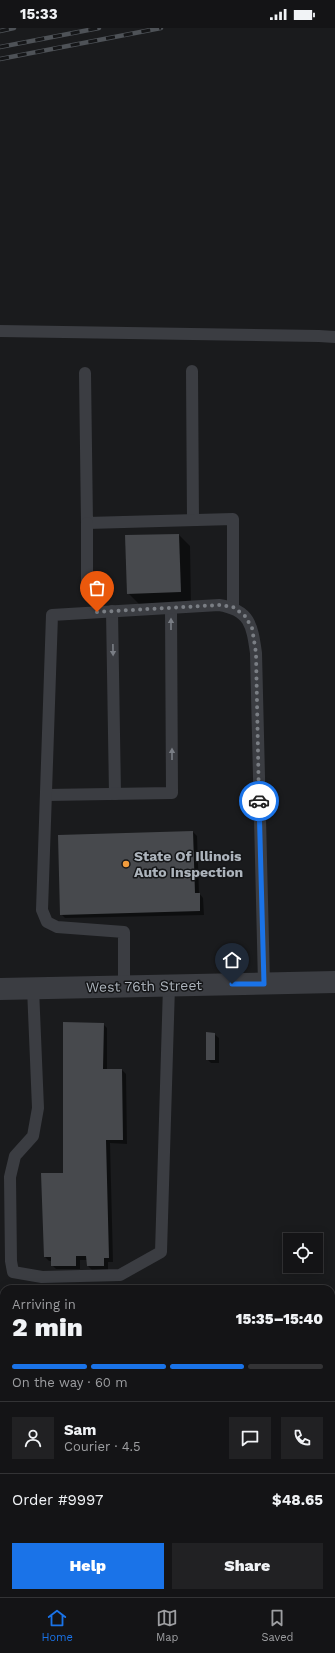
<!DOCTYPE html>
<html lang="en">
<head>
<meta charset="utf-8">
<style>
  body { margin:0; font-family:"Work Sans",sans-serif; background:#212123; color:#f1f3f6; height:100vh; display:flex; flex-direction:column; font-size:15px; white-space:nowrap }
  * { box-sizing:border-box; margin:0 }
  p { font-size:13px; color:#9d9ea1 }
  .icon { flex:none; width:22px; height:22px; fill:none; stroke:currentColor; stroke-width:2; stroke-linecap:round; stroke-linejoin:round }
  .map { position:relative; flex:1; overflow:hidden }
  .panel { position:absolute; left:0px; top:1257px; width:335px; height:312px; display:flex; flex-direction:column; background:#141416; border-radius:12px 12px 0 0; box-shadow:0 2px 10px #0003,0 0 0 1px #333335 }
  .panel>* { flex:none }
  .tools { position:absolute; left:283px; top:1205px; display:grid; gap:8px }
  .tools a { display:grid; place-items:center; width:40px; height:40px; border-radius:0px; background:#141416; box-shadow:0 2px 10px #0003,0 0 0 1px #333335; font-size:20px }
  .pin { position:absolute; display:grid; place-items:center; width:34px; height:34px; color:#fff; margin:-41px -17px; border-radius:50% 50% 50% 0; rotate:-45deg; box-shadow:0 0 4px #0007 }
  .pin .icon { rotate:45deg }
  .courier { position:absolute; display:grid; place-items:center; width:40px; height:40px; margin:-20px; border:3px solid #1a73e8; border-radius:50%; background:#fff; color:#222; box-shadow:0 1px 5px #0007 }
  .summary em { font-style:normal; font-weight:800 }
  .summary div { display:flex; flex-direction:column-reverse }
  .summary { display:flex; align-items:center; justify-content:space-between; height:68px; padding:0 12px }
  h1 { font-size:26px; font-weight:800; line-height:30px }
  .bar { display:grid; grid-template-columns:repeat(4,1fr); gap:6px 4px; align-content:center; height:48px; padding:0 12px }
  .bar i { height:5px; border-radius:3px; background:#333335 }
  .bar .current { background:#1a73e8 }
  .bar p { grid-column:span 4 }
  .line { display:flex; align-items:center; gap:10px; padding:0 12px; border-top:1px solid #333335 }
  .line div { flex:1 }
  .round { display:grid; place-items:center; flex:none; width:42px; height:42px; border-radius:0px; background:#212123 }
  .cta { display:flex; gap:8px; margin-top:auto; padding:8px 12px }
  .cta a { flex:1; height:46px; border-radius:0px; background:#1a73e8; color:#fff; font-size:16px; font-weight:800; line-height:46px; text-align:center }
  .cta a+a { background:#212123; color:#f1f3f6 }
  .status { display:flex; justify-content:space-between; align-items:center; height:28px; padding:0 20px; background:#141416; direction:ltr }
  .status svg { height:11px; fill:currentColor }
  .tabs { display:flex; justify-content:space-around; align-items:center; height:56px; border-top:1px solid #333335; background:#141416; font-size:11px; color:#9d9ea1 }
  .tabs a { display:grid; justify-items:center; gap:2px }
  .tabs .current { color:#1a73e8 }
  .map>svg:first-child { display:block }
  .shadow { fill:#0007 }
  .building { fill:#47494d }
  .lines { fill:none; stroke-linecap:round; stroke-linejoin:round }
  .service { stroke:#3b3d42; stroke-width:12 }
  .minor { stroke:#3b3d42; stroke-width:22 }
  .rail-casing { stroke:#4e5257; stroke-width:4.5 }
  .rail { stroke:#151618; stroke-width:3; stroke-dasharray:9; stroke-linecap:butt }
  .oneway { fill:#7a7e85 }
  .done { stroke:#7a7e84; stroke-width:4; stroke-dasharray:0 7.2 }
  .route { stroke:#1a73e8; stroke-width:5 }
  .poi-dot { fill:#f29c3d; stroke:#151618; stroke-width:1.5 }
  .labels { text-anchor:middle; stroke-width:3; stroke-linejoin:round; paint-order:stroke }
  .poi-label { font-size:14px; font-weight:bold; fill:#adb4bc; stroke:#151618; text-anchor:start }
  .street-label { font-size:14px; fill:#adb4bc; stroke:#151618 }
</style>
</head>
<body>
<div class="status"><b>15:33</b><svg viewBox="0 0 49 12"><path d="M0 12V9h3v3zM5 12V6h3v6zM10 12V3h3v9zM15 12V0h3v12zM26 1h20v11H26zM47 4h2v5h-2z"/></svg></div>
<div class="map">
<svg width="335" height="1569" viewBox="0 0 335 1569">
  <rect width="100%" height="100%" fill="#1a1b1d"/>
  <g class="shadow">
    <polygon points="179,507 190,518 191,575 139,576 128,565"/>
    <polygon points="193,804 197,808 199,865 203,870 204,887 65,890 61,886 59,808"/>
    <polygon points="103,996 107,1000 107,1042 122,1042 126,1046 127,1116 110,1115 113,1234 108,1234 108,1242 92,1242 88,1238 87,1232 80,1232 80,1241 56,1241 52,1237 52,1233 49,1233 45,1229 42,1146 64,1146"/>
    <polygon points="214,1006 219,1010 219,1035 211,1035 207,1031"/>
    <polygon points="4,1289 4,1565 271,1565 271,1569 0,1569 0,1290"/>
  </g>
  <g class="building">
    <polygon points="179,506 181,564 127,566 125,507"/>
    <polygon points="193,803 195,865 200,865 200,883 60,887 58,807"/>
    <polygon points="63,994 104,995 103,1041 122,1041 123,1112 106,1112 109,1230 104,1230 104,1238 87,1238 86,1228 76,1228 76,1238 51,1238 51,1229 44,1229 41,1145 63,1145"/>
    <polygon points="206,1004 215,1005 215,1032 206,1032"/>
    <polygon points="4,1288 4,1566 0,1566 0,1289"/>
    <rect x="62" y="1565" width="155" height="4"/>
  </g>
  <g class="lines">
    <g class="service">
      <polyline points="0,303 319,308 335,309"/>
      <polyline points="192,343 193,492"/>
      <polyline points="85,345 87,495 233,491 233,579"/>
      <polyline points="87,495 87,556"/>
      <polyline points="112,583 115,766"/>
      <polyline points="46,767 172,765 171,580"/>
      <path d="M124,958V904L57,899L47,894L42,882L52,587L219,577C250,582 252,597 256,625L264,956"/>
      <polyline points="33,960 38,1080 33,1108 15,1128 10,1149 11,1233 13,1244 42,1249 120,1247 161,1224 169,958"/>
      <polyline points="0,1275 4,1275"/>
      <polyline points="292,1565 292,1569"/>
    </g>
    <polyline class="minor" points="0,961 335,954"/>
    <defs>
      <g id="rail">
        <polyline points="0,3 14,0"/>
        <polyline points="0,19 99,0"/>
        <polyline points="0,31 161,0"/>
      </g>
    </defs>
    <use href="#rail" class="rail-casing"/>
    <use href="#rail" class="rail"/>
  </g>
  <defs><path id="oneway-solid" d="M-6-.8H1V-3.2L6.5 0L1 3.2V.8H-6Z"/></defs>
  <g class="oneway">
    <use href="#oneway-solid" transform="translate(171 596) rotate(-90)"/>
    <use href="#oneway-solid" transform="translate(113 622) rotate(89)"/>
    <use href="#oneway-solid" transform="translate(172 726) rotate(-90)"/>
  </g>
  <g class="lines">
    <polyline class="done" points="97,584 219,577 233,579 245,588 252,600 256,625 259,773"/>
    <polyline class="route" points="232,956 264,956 259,773"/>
  </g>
  <circle class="poi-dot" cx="126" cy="836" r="4"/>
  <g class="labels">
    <g class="poi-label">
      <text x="134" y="833">State Of Illinois<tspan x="134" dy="16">Auto Inspection</tspan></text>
    </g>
    <g class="street-label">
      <text transform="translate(144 958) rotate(-1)" y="5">West 76th Street</text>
    </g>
  </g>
</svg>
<div class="tools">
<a><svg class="icon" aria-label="locate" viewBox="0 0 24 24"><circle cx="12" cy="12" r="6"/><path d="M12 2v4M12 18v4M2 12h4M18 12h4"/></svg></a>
</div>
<div class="pin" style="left:97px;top:584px;background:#ea580c"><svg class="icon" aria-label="bag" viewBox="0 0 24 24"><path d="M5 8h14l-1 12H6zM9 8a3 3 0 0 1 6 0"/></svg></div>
<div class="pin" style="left:232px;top:956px;background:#1f2937"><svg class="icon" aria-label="home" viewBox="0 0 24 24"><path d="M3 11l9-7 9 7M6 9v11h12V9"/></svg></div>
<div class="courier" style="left:259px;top:773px"><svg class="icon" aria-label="car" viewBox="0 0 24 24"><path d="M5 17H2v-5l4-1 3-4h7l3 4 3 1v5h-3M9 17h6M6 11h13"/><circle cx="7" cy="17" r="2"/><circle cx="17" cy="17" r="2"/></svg></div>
<section class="panel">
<div class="summary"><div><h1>2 min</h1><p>Arriving in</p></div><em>15:35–15:40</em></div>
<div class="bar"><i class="current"></i><i class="current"></i><i class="current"></i><i></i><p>On the way · 60 m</p></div>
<div class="line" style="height:72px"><a class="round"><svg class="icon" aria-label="person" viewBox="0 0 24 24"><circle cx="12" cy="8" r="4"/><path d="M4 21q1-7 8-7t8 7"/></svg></a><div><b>Sam</b><p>Courier · 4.5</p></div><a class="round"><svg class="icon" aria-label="chat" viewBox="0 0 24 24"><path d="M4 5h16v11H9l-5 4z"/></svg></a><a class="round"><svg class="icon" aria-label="phone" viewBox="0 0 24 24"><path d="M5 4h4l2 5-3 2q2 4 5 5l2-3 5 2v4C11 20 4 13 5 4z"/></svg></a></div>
<div class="line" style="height:52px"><div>Order #9997</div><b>$48.65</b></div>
<div class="cta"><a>Help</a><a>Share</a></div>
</section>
</div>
<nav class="tabs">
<a class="current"><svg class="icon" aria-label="home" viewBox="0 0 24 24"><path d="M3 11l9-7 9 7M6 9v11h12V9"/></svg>Home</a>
<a><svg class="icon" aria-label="map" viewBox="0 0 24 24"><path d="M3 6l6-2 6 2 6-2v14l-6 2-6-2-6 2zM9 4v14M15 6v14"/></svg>Map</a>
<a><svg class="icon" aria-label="saved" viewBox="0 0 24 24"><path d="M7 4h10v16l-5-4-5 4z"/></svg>Saved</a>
</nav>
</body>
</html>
